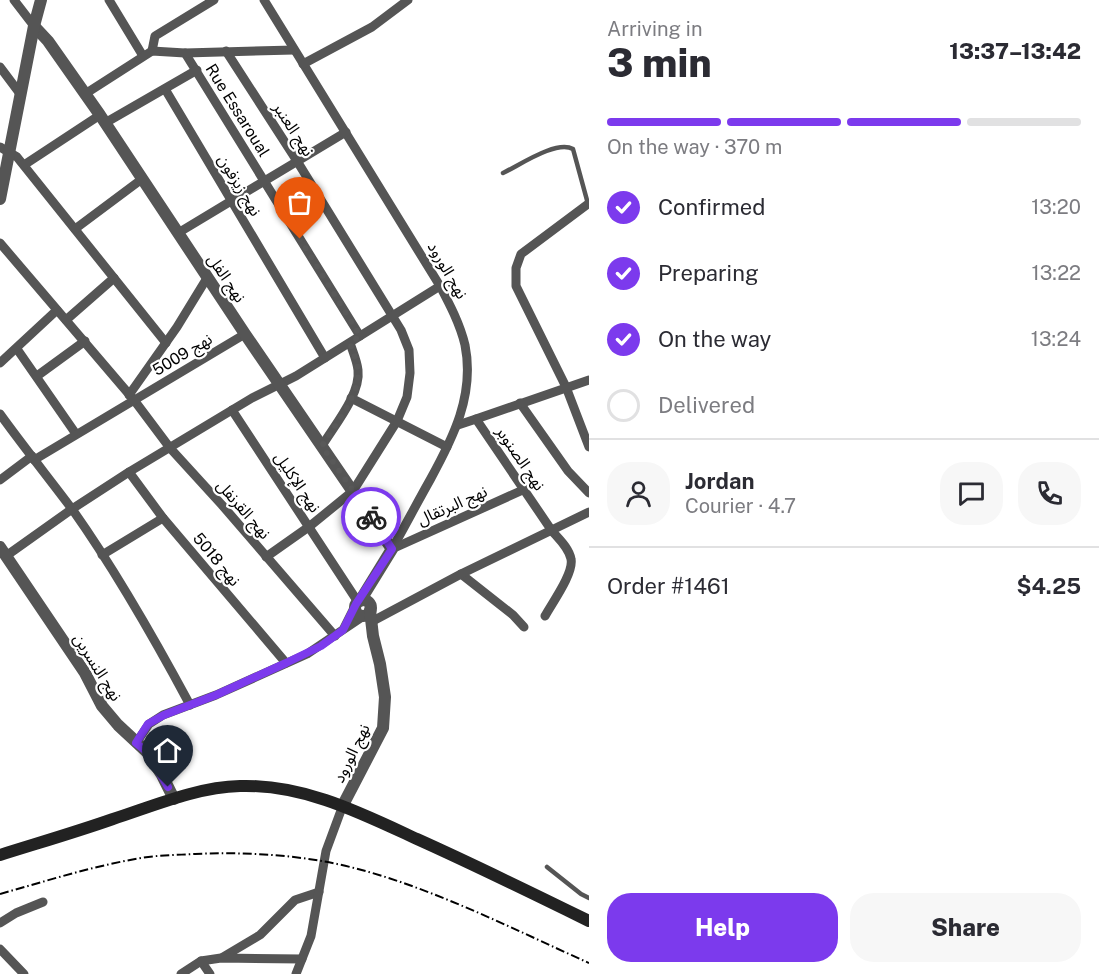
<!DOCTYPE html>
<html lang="en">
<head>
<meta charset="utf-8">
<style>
  body { margin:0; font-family:"Public Sans","Noto Sans Arabic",sans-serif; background:#f7f7f7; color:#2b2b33; height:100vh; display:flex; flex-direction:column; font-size:22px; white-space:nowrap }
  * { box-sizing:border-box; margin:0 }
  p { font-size:20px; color:#7c7c81 }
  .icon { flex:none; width:33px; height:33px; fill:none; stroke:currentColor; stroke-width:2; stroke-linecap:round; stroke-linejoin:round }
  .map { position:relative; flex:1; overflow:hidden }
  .side { display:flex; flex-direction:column; background:#fff; width:510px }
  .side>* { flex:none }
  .pin { position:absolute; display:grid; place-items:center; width:51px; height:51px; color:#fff; margin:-62px -26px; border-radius:50% 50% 50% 0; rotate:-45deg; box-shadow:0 0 6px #0007 }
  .pin .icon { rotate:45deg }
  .courier { position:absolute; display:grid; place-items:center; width:60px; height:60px; margin:-30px; border:4px solid #7c3aed; border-radius:50%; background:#fff; color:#222; box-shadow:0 2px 8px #0007 }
  .summary em { font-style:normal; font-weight:800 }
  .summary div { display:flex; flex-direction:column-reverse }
  .summary { display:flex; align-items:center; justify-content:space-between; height:102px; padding:0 18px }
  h1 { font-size:39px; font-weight:800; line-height:45px }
  .bar { display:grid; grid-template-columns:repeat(4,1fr); gap:9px 6px; align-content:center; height:72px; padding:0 18px }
  .bar i { height:8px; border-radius:4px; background:#e1e1e2 }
  .bar .active { background:#7c3aed }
  .bar p { grid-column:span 4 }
  .line { display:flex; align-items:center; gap:15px; padding:0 18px; border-top:2px solid #e1e1e2 }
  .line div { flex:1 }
  .round { display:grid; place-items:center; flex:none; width:63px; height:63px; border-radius:24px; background:#f7f7f7 }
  ol { padding:0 18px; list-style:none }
  li { display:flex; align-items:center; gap:18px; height:66px }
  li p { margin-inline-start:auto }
  li .icon { padding:6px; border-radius:50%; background:#7c3aed; color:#fff; stroke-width:4 }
  li:last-child { color:#7c7c81 }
  li i { width:33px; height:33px; border:3px solid #e1e1e2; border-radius:50% }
  .action { display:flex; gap:12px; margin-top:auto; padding:12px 18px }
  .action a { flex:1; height:69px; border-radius:24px; background:#7c3aed; color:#fff; font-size:24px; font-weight:800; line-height:69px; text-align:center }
  .action a+a { background:#f7f7f7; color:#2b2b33 }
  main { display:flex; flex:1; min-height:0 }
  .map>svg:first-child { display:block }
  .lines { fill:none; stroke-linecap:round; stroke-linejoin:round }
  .service { stroke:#555; stroke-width:4.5 }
  .minor { stroke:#555; stroke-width:9 }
  .tertiary { stroke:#555; stroke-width:12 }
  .secondary { stroke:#222; stroke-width:12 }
  .rail { stroke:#000; stroke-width:2; stroke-dasharray:9 3 1.5 3; stroke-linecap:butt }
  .done { stroke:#595959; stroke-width:6; stroke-dasharray:0 10.8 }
  .route { stroke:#7c3aed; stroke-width:8 }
  .labels { text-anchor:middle; stroke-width:4.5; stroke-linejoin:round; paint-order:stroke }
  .street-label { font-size:16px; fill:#000; stroke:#fff }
</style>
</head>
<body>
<main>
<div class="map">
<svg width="589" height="974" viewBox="0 0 589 974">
  <rect width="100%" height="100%" fill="#fff"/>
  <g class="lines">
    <g class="service">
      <path d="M503,173C520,165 556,140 573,149L588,204"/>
      <polyline points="547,867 581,894 589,898"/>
    </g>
    <g class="minor">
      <polyline points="14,0 34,26"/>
      <polyline points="109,0 143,56"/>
      <path d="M264,0L440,286C450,305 460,324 465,345C475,395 453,438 430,480C417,503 405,526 392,549"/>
      <polyline points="152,51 155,36 214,0"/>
      <polyline points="226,51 297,161 401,330 409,350 410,373 407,397 397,421 353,491 310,526 266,557"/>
      <polyline points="185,53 360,336"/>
      <polyline points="303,64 372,27 408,0"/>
      <polyline points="0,67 21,95"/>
      <polyline points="165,89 325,358"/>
      <polyline points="85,94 152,51 185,53 294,50"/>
      <polyline points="105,123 197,70"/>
      <polyline points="0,147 17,157 166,343"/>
      <polyline points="24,165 100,115"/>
      <polyline points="588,204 521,254 516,268 516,286 566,387 589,447"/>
      <polyline points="75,229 142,179"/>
      <polyline points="178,233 346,132"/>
      <polyline points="0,243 134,400 170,448 222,505 335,636"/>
      <polyline points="66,320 114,278"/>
      <polyline points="17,349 76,434"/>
      <polyline points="0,363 57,310"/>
      <polyline points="37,376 85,341"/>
      <polyline points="129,395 177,327 207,278"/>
      <polyline points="351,398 447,447"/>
      <polyline points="520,403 568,471 589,493"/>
      <polyline points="232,410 358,602"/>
      <path d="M0,414C23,446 48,477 72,509C116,571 154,638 190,705"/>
      <polyline points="476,419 589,380"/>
      <path d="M458,425L476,419L552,531C559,539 569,548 571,559C574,573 552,603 545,616"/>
      <path d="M322,446C334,426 361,394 358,370C357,361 353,352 350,343"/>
      <polyline points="34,460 245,334"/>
      <polyline points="129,472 163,518 286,663"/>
      <polyline points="0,480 32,456"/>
      <polyline points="392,549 525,489"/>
      <polyline points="102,555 163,518"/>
      <polyline points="6,556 72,509 129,472 252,398 296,376 440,286"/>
      <polyline points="461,574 513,615 524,627"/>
      <polyline points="371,622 461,574 589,512"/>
      <polyline points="344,628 355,606"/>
      <polyline points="136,743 149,724 163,715 216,695 307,654 365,615"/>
      <polyline points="0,923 16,913 43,902"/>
      <polyline points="0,949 24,974"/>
      <polyline points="223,957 260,935 295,900 319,892"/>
      <polyline points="201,961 210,974"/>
      <polyline points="181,974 201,961 221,958 302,959"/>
      <polyline points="296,974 311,936 326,851 343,805"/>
    </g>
    <g class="tertiary">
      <polyline points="34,26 48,41 100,115 245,334 392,549 360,601"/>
      <polyline points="0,199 34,26 41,0"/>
      <polyline points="0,547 85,673 102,706 118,725 147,752 162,775 174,799"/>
      <circle cx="363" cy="608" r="8"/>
      <polyline points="343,805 383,728 385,697 380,664 373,636 370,610"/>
    </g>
    <path class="secondary" d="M0,855C38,843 76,832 113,819C153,806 197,787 240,786C304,784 361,813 417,839C475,865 532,893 589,921"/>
    <path class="rail" d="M0,894C46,881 93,866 141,858C159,855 177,855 195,854C238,852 280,854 322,861C412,877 506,926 589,963"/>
  </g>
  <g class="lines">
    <path class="done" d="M300,239L360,336L350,343C353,352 357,361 358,370C361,394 334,426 322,446L371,517"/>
    <polyline class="route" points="168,787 147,752 136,743 148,724 164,715 216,695 286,663 321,646 343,630 356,604 392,549 371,517"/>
  </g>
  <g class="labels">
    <g class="street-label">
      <text transform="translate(238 110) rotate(58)" y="6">Rue Essaroual</text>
      <text transform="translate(294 129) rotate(57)" y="6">نهج العنبر</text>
      <text transform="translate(240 185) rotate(59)" y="6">نهج زيزفون</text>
      <text transform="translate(448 270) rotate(60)" y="6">نهج الورود</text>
      <text transform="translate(227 278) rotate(56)" y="6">نهج الفل</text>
      <text transform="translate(182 354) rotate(-31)" y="6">نهج 5009</text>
      <text transform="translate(521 458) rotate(56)" y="6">نهج الصنوبر</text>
      <text transform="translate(298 482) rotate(56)" y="6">نهج الإكليل</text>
      <text transform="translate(452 505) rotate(-24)" y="6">نهج البرتقال</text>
      <text transform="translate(244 509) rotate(49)" y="6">نهج القرنفل</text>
      <text transform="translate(217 559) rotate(50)" y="6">نهج 5018</text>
      <text transform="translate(98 667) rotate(58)" y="6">نهج النسرين</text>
      <text transform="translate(351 753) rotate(-64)" y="6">نهج الورود</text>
    </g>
  </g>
</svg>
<div class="pin" style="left:300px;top:239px;background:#ea580c"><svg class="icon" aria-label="bag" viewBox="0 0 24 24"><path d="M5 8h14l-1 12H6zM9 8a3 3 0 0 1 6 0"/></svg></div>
<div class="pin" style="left:168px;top:787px;background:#1f2937"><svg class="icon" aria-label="home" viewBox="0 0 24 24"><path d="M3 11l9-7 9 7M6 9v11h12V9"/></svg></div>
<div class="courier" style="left:371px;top:517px"><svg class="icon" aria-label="bike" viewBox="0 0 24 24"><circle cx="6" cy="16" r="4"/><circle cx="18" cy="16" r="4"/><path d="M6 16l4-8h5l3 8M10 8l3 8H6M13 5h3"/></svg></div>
</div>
<section class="side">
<div class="summary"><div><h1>3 min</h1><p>Arriving in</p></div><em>13:37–13:42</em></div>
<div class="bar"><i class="active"></i><i class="active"></i><i class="active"></i><i></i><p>On the way · 370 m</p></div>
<ol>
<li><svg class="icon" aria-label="check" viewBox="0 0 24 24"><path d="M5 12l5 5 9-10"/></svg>Confirmed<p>13:20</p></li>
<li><svg class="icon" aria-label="check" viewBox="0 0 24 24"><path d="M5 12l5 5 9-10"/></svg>Preparing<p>13:22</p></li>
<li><svg class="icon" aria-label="check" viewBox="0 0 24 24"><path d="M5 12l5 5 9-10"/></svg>On the way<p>13:24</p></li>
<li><i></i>Delivered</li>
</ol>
<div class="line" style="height:108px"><a class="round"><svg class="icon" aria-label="person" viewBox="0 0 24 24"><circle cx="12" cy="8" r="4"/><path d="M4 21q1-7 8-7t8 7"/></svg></a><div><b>Jordan</b><p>Courier · 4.7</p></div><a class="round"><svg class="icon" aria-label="chat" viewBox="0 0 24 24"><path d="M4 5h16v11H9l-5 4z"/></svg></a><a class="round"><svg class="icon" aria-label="phone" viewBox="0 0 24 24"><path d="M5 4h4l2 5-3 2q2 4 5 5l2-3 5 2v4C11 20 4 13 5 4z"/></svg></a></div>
<div class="line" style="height:78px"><div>Order #1461</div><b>$4.25</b></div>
<div class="action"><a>Help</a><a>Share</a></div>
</section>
</main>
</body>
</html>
